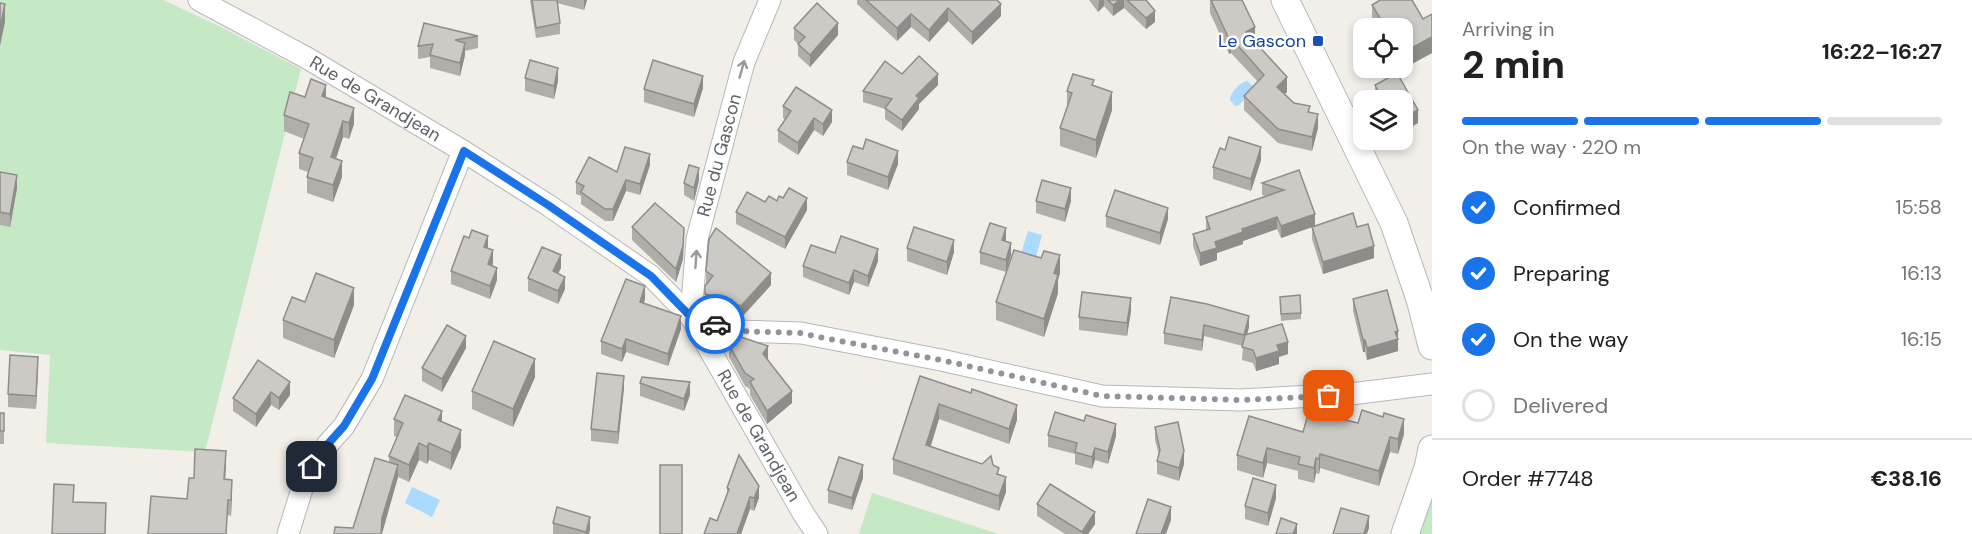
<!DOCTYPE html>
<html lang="en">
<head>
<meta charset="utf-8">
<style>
  body { margin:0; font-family:"DM Sans",sans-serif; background:#f6f6f6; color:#202124; height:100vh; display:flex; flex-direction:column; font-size:22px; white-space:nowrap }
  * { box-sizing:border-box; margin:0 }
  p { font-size:20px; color:#757577 }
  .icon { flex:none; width:33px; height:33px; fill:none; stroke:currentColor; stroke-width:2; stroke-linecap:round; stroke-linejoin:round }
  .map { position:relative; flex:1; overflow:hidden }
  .drawer { display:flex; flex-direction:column; background:#fff; width:540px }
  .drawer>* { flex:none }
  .buttons { position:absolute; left:1353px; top:18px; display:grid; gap:12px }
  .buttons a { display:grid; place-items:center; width:60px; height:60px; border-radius:12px; background:#fff; box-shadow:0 3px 9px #0003; font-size:30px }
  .pin { position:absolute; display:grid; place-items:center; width:51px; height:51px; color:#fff; margin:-26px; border-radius:12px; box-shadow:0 3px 9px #0006 }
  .courier { position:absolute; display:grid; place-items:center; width:60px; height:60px; margin:-30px; border:4px solid #1a73e8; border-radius:50%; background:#fff; color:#222; box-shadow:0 2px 8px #0007 }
  .summary em { font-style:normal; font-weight:700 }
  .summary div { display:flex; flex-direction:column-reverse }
  .summary { display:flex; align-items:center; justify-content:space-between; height:102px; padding:0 30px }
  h1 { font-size:39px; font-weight:700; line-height:45px }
  .bar { display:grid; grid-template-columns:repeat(4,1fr); gap:9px 6px; align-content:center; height:72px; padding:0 30px }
  .bar i { height:8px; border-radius:4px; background:#e0e0e0 }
  .bar .current { background:#1a73e8 }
  .bar p { grid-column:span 4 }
  .line { display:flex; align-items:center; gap:15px; padding:0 30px; border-top:2px solid #e0e0e0 }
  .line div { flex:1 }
  ol { padding:0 30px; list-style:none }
  li { display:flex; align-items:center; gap:18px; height:66px }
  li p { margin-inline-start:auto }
  li .icon { padding:6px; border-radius:50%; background:#1a73e8; color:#fff; stroke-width:4 }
  li:last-child { color:#757577 }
  li i { width:33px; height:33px; border:3px solid #e0e0e0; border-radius:50% }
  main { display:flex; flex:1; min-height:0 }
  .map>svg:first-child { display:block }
  .green { fill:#c5e8c5 }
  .water { fill:#aadaff }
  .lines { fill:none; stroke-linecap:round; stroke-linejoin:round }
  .minor-casing { stroke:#b5b8bc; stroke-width:23 }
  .tertiary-casing { stroke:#b5b8bc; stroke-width:29 }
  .minor { stroke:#fff; stroke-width:21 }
  .tertiary { stroke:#fff; stroke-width:27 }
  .wall { fill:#afaea9 }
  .shaded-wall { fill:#8f8d8a }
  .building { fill:#cccac5; stroke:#8f8d8a; stroke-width:1.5 }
  .oneway { stroke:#979a9d }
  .done { stroke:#929495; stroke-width:6; stroke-dasharray:0 10.8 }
  .route { stroke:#1a73e8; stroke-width:8 }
  .transit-dot { fill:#1a4fb4; stroke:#fff; stroke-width:2 }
  .labels { text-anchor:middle; stroke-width:5; stroke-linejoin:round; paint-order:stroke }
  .transit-label { font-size:18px; fill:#164399; stroke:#fff; text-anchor:end }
  .street-label { font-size:18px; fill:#5f6368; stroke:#fff }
</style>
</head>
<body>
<main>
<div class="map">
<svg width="1432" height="534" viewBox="0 0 1432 534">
  <rect width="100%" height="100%" fill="#f1efe8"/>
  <g class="green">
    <polygon points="0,0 163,0 221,27 301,69 205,452 46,443 50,355 0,350"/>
    <polygon points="1432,449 1432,534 1405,534"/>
    <polygon points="872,493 999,534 859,534"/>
  </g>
  <g class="water">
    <path d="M1247,81L1253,86L1252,92L1239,105L1235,106L1230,100C1230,93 1240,82 1247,81Z"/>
    <polygon points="1028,231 1042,235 1033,268 1018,263"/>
    <polygon points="412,487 440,500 432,517 405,503"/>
  </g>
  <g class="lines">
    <defs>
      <g id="minor">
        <path id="s1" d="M199,0L307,58L463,151L548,205L651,276L691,317L803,513L817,534"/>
        <polyline points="691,317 736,331 801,333 941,360 1102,396 1240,400 1351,394 1432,384"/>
        <path id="s2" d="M691,317L697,239L744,62L770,0"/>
        <polyline points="288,534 302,489 312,467 327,445 344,426 372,379 463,151"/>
      </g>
      <g id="tertiary">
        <polyline points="1285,0 1394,223 1420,299 1432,346"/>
        <polyline points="1405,534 1428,468 1432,449"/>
      </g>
    </defs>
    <use href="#minor" class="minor-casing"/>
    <use href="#tertiary" class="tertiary-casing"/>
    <use href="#minor" class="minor"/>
    <use href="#tertiary" class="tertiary"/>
  </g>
  <g class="wall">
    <polygon points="530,0 587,0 584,10 557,3 560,23 560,34 536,38"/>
    <polygon points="857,0 997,0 1001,16 972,45 948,21 929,42 911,27 897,41 857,4"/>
    <polygon points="1089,0 1146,0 1155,22 1146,29 1124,8 1113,16 1104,6 1098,12"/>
    <polygon points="1210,0 1217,0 1255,42 1287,92 1285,94 1294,103 1310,112 1318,128 1312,151 1278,143 1244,110 1244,96 1258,82 1231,53 1229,54 1210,13"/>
    <polygon points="1372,5 1423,19 1432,14 1432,53 1397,72 1395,68 1402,68 1402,28 1377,28 1372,20"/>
    <polygon points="794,28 838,35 810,67 798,56 798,44 794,40"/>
    <polygon points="478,36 478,48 465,51 465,55 460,76 430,68 430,57 418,59 418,46"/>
    <polygon points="1397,73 1418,110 1418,123 1402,132 1402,100 1376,100 1375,98 1375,85"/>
    <polygon points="902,74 938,85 919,104 919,109 902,131 885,119 885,109 863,102 863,91"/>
    <polygon points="525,78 558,81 554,99 525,91"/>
    <polygon points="1094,85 1112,110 1096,158 1060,146 1060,128 1067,107 1067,91"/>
    <polygon points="703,88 694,117 644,102 644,89"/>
    <polygon points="305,97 326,98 354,124 349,139 343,137 336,159 342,177 333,202 307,193 307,177 308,172 299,169 299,153 304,139 284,131 284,115"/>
    <polygon points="783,106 832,122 823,136 814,130 798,155 778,142 778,130 785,119 783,118"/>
    <polygon points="1261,160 1251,191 1213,179 1213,167"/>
    <polygon points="847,162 898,164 888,190 847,175"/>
    <polygon points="650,165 640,195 626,191 613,221 605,221 581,204 581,196 576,194 576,182 617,172"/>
    <polygon points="1299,170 1315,226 1357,227 1374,258 1323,274 1312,239 1312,227 1281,238 1277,229 1243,241 1243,244 1217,253 1217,260 1200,266 1193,246 1193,234 1206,230 1206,217 1266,196 1262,195 1262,183"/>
    <polygon points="0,172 17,188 10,227 0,225"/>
    <polygon points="699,180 694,201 684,195 684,183"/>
    <polygon points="777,201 807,210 785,249 736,224 736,212 765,202"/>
    <polygon points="1036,201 1071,201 1065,222 1036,213"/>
    <polygon points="1106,216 1168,219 1160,245 1106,227"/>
    <polygon points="632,227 684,241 683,259 676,282 632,240"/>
    <polygon points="1006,240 1005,241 1011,255 1006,272 980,264 980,252"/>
    <polygon points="488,248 493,263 492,266 497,280 490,299 451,284 451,271"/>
    <polygon points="907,248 954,252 947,275 907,261"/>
    <polygon points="835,253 878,261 868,287 854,282 849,295 803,277 803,266"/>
    <polygon points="561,268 558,273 565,289 558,304 528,291 528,278"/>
    <polygon points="706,271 771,285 741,318 705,307 705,294 706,284"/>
    <polygon points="1060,273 1058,280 1058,293 1044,337 996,320 996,302"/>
    <polygon points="1171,297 1249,327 1247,335 1288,354 1279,357 1279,364 1256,371 1253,363 1242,360 1243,346 1204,336 1202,351 1164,344 1164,333"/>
    <polygon points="645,299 644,303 681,329 668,366 626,352 622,362 601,354 601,341"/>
    <polygon points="1353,299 1398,331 1398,351 1367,360 1365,352 1363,352 1353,311"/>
    <polygon points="305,302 354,305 334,358 283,338 283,320"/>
    <polygon points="1280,303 1301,313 1301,319 1281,321"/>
    <polygon points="1131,311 1127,336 1079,330 1079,317"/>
    <polygon points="729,345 768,359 792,403 767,424 750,395 750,389 745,386 729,357"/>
    <polygon points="466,348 442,392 422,381 422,368"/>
    <polygon points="258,360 290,395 279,410 271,405 256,427 233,411 233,398"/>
    <polygon points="38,369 36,409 8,407 8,394"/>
    <polygon points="920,376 971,393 1017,420 1009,444 939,419 931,446 982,464 993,465 999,475 1006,492 999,511 893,474 893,459"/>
    <polygon points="535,377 513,427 472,409 472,391"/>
    <polygon points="640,383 690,395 684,411 640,396"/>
    <polygon points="624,388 618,444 591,441 591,429"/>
    <polygon points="0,413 4,426 4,444 0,444"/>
    <polygon points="394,419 442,422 461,447 451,470 429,460 427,464 419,460 409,482 398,477 382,530 353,528 389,463 389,456 397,437 394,436"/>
    <polygon points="1155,427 1184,464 1179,481 1157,474 1157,461 1159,455 1155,440"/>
    <polygon points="1303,432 1404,434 1398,454 1390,452 1379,486 1320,468 1319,474 1316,473 1314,483 1298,479 1298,471 1267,463 1263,478 1237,470 1237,455"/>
    <polygon points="1048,435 1116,436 1108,464 1095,460 1092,469 1075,464 1075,454 1048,447"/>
    <polygon points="226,466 225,479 232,495 231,516 228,515 194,478"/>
    <polygon points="863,478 852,510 828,503 828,490"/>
    <polygon points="727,488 759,498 754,511 750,509 741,534 704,534 717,521 727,495"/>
    <polygon points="1276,498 1268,526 1245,519 1245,506"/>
    <polygon points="1037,504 1095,524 1088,534 1065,534 1037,516"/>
    <polygon points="553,523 590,529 589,534 553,534"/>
  </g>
  <g class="shaded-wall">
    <polygon points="584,0 587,0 584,10"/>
    <polygon points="1099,0 1104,0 1104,6 1098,12"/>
    <polygon points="1120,0 1124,0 1124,8 1113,16 1113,5"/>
    <polygon points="5,4 5,22 0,46 0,28"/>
    <polygon points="1001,4 1001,16 972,45 972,32"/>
    <polygon points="948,8 948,21 929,42 929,30"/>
    <polygon points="1155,11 1155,22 1146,29 1146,18"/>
    <polygon points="911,14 911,27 897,41 897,28"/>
    <polygon points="838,23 838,35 810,67 810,55"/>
    <polygon points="1255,27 1255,42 1246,32"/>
    <polygon points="1432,37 1432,53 1397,72 1397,68 1402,68 1402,53"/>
    <polygon points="1231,38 1231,53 1229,54 1229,39"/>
    <polygon points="465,43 465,55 460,76 460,63"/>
    <polygon points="558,68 558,81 554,99 554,86"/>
    <polygon points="938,74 938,85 919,104 919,109 902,131 902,120 916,96"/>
    <polygon points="703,76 703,88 694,117 694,104"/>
    <polygon points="1287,77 1287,92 1277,101 1277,87"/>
    <polygon points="326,85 326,101 322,96"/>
    <polygon points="1112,92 1112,110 1096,158 1096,140"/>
    <polygon points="354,108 354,124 349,139 349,123"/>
    <polygon points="832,110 832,122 823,136 823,124"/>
    <polygon points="1418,110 1418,123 1402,132 1402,119"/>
    <polygon points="1318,114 1318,128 1312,151 1312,137"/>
    <polygon points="814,118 814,130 798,155 798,143"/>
    <polygon points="343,121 343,137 331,173 331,157"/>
    <polygon points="1261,147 1261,160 1251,191 1251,179"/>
    <polygon points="898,151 898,164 888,190 888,177"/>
    <polygon points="650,154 650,165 640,195 640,184"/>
    <polygon points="342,161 342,177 333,202 333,185"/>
    <polygon points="699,168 699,180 694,201 694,188"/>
    <polygon points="17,175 17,188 10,227 10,214"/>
    <polygon points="626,180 626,191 613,221 613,209"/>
    <polygon points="1071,188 1071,201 1065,222 1065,209"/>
    <polygon points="807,198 807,210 785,249 785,237"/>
    <polygon points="1168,208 1168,219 1160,245 1160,233"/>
    <polygon points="1315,214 1315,226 1281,238 1281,226"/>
    <polygon points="1277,217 1277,229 1243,241 1243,244 1217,253 1217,260 1200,266 1200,253 1215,242 1242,229"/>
    <polygon points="684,228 683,259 676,282 676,269"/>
    <polygon points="1006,228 1006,240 1002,252 1002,240"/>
    <polygon points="488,236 488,249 484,247"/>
    <polygon points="954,240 954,252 947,275 947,262"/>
    <polygon points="1011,243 1011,255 1006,272 1006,260"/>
    <polygon points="1374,246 1374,258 1323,274 1323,262"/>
    <polygon points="878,249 878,261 868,287 868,276"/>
    <polygon points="493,250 493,263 488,277 488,264"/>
    <polygon points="561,255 561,268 553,284 553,271"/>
    <polygon points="1060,255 1060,273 1058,280 1058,293 1044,337 1044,319 1054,273"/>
    <polygon points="497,268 497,280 490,299 490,286"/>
    <polygon points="854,270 854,282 849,295 849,283"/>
    <polygon points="771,273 771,285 741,318 741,306"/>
    <polygon points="565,277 565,289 558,304 558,291"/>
    <polygon points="645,286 645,299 640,314 640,302"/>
    <polygon points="354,288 354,305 334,358 334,340"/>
    <polygon points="1131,298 1131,311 1127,336 1127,323"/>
    <polygon points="681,316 681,329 668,366 668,354"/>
    <polygon points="1249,316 1249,327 1244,346 1244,335"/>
    <polygon points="1204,325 1204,336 1202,351 1202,340"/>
    <polygon points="1398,331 1398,351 1367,360 1367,348"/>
    <polygon points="466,336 466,348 442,392 442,379"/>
    <polygon points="626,339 626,352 622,362 622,349"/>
    <rect x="1363" y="340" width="2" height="12"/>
    <polygon points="1288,342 1288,354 1279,357 1279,364 1256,371 1256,358 1277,345"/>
    <polygon points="768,346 768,359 763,366 763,354"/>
    <polygon points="38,357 38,369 36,409 36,396"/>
    <polygon points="535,359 535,377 513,427 513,409"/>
    <polygon points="624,376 624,388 618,444 618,432"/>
    <polygon points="290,382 290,395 279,410 279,398"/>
    <polygon points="690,382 690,395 684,411 684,399"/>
    <polygon points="792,391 792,403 767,424 767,411"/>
    <polygon points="271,392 271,405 256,427 256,414"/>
    <polygon points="939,404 939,419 926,460 926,445"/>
    <polygon points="1017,405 1017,420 1009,444 1009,429"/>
    <polygon points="442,411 442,428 438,420"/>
    <polygon points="1404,419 1404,434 1398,454 1398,439"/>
    <polygon points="1116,424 1116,436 1108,464 1108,452"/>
    <polygon points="461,430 461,447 451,470 451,453"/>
    <polygon points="1390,437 1390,452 1379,486 1379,471"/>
    <polygon points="419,443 419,460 409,482 409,465"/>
    <polygon points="429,443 429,460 427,464 427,447"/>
    <polygon points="1095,448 1095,460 1092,469 1092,457"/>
    <polygon points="1267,448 1267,463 1263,478 1263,463"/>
    <polygon points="226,451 226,466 224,494 224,479"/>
    <polygon points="1184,451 1184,464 1179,481 1179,468"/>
    <polygon points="1320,454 1320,468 1319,474 1319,459"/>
    <polygon points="1316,458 1316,473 1314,483 1314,468"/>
    <polygon points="398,465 398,477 382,534 381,534 382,518"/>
    <polygon points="863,465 863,478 852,510 852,498"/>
    <polygon points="1006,477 1006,492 999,511 999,496"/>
    <polygon points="232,480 232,495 231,516 231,500"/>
    <polygon points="1276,485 1276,498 1268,526 1268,513"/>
    <polygon points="759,486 759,498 754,511 754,498"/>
    <polygon points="750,497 750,509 741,534 737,534"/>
    <polygon points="1171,507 1171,520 1166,534 1161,534"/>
    <polygon points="1095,512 1095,524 1088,534 1082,534 1082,532"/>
    <polygon points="1369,516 1369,528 1367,534 1364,534"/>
    <polygon points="590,517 590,529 589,534 586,534"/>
    <polygon points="1297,524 1297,534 1293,534"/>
  </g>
  <g class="building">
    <polygon points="532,0 557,0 560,23 536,28"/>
    <polygon points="866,0 997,0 1001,4 972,32 948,8 929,30 911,14 897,28"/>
    <polygon points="1108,0 1120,0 1113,5"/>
    <polygon points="1127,0 1146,0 1155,11 1146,18"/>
    <polygon points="1211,0 1242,0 1255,27 1246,32 1287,77 1277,87 1294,103 1310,106 1308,112 1318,114 1312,137 1278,129 1244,96 1264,75 1231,38 1229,39"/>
    <polygon points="1380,0 1412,0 1423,19 1432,14 1432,37 1402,53 1402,28 1386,28 1372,5"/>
    <polygon points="0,3 5,4 0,28"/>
    <polygon points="817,3 838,23 810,55 798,44 805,37 794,28"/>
    <polygon points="424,23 478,36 455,40 465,43 460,63 430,55 433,44 418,46"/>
    <polygon points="919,56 938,74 916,96 919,98 902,120 885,108 892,99 863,91 885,61 902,74"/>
    <polygon points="530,60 558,68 554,86 525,78"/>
    <polygon points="653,60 703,76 694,104 644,89"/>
    <polygon points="1397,73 1418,110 1402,119 1402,100 1383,100 1375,85"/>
    <polygon points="1073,74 1094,80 1092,85 1112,92 1096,140 1060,128 1072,93 1067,91"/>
    <polygon points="311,79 326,85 322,96 354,108 349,123 343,121 331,157 342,161 333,185 307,177 313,158 299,153 309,124 284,115 290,92 305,97"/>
    <polygon points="796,87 832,110 823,124 814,118 798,143 778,130 791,111 783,106"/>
    <polygon points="1229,137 1261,147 1251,179 1213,167 1220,148 1225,150"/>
    <polygon points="866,139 898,151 888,177 847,162 853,146 863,149"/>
    <polygon points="625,147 650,154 640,184 626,180 613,209 605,209 581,192 584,186 576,182 589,157 617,172"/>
    <polygon points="689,165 699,168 694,188 684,183"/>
    <polygon points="1299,170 1315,214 1281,226 1277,217 1242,229 1243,232 1215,242 1217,248 1200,253 1193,234 1210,229 1206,217 1284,190 1262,183"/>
    <polygon points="0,172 17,175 10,214 0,212"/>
    <polygon points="1042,180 1071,188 1065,209 1036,201"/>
    <polygon points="789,188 807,198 785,237 736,212 747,192 765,202 769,196 777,201 779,196 783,198"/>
    <polygon points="1115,190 1168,208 1160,233 1106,216"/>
    <polygon points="655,203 684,228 683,246 676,269 632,227"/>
    <polygon points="1353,213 1357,227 1368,224 1374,246 1323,262 1312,227"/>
    <polygon points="990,223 1006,228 1002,240 1011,243 1006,260 980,252"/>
    <polygon points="914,227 954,240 947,262 907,248"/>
    <polygon points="716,228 771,273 741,306 705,294 705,286 713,276 706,271 709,239"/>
    <polygon points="472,230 488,236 484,247 493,250 488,264 497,268 490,286 451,271 464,236 469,238"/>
    <polygon points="841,236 878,249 868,276 854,270 849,283 803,266 811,245 835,253"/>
    <polygon points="542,247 561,255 553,271 565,277 558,291 528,278"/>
    <polygon points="1014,250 1041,258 1044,251 1060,255 1054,273 1058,275 1044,319 996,302"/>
    <polygon points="316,273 354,288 334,340 283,320 292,297 305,302"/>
    <polygon points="626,279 645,286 640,302 681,316 668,354 626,339 622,349 601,341"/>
    <polygon points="1387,290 1398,331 1395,332 1398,339 1367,348 1365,340 1363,340 1353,299"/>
    <polygon points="1082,292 1131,298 1127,323 1079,317"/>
    <polygon points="1300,295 1301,313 1281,314 1280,297"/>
    <polygon points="1171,297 1207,304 1249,316 1244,335 1204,325 1202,340 1164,333"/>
    <polygon points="1282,324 1288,342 1277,345 1279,351 1256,358 1253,350 1242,347 1245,335"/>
    <polygon points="447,325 466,336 442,379 422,368"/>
    <polygon points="735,335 768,346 763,354 792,391 767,411 750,382 754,379 745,373 729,345"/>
    <polygon points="494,341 535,359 513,409 472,391"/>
    <polygon points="10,355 38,357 36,396 8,394"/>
    <polygon points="258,360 290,382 279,398 271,392 256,414 233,398"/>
    <polygon points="597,373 624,376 618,432 591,429"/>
    <polygon points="920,376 971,393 972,389 1017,405 1009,429 939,404 926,445 982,464 991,456 993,465 999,468 997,474 1006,477 999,496 893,459"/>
    <polygon points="642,377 690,382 684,399 640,383"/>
    <polygon points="405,395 442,411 438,420 461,430 451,453 429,443 427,447 419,443 409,465 389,456 403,423 394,419"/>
    <polygon points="1362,410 1383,417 1384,413 1404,419 1398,439 1390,437 1379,471 1320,454 1319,459 1316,458 1314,468 1298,464 1300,457 1267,448 1263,463 1237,455 1249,416 1303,432 1309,411 1358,423"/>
    <polygon points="1055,412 1084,421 1086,415 1116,424 1108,452 1095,448 1092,457 1075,452 1077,443 1048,435"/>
    <rect x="0" y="413" width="4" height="18"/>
    <polygon points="1178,422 1184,451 1179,468 1157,461 1160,450 1155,427"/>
    <polygon points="195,449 226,451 224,479 232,480 231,500 228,500 226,534 148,534 151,496 187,499 189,478 194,478"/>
    <polygon points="739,455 759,486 754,498 750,497 737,534 704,534 710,518 717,521 729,489 727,488"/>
    <polygon points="839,457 863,465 852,498 828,490"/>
    <polygon points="375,458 398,465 382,518 381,534 334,534 335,527 353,528"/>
    <rect x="660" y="465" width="22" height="69"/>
    <polygon points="1253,478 1276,485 1268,513 1245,506"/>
    <polygon points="54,484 74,485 73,502 106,503 105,534 52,534"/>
    <polygon points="1050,484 1095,512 1082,532 1037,504"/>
    <polygon points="1148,499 1171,507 1161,534 1136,534"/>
    <polygon points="557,507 590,517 586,532 553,523"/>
    <polygon points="1341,508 1369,516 1364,534 1333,534"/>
    <polygon points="1281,518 1297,524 1293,534 1276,534"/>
  </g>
  <defs><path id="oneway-shaft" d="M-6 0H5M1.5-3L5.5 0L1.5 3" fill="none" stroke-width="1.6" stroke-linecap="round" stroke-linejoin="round" transform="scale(1.5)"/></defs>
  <g class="oneway">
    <use href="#oneway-shaft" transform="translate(742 69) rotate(-74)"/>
    <use href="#oneway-shaft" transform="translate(696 259) rotate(-86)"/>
  </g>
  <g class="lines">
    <polyline class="done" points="715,324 736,331 801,333 824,338 941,360 1102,396 1240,400 1329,396"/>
    <polyline class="route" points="312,467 327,445 344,426 372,379 464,151 548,205 651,276 691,317 715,324"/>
  </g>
  <rect class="transit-dot" x="1312" y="35" width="12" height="12" rx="3"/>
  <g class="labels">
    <g class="transit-label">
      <text x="1306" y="47">Le Gascon</text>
    </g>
    <g class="street-label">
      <text dy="6" stroke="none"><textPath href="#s1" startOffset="202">Rue de Grandjean</textPath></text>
      <text dy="6" stroke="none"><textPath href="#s2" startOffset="165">Rue du Gascon</textPath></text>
      <text dy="6" stroke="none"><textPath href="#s1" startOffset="724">Rue de Grandjean</textPath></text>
    </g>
  </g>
</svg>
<div class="buttons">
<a><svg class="icon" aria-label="locate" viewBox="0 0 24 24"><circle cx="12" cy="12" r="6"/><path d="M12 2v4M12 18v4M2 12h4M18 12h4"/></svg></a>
<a><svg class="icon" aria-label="layers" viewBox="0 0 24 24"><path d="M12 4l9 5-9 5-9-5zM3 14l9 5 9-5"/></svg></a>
</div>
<div class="pin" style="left:1329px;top:396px;background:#ea580c"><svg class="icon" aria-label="bag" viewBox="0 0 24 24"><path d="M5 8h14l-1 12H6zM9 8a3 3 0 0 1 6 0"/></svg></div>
<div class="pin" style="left:312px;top:467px;background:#1f2937"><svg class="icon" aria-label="home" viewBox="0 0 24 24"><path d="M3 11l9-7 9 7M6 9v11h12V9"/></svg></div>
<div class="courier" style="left:715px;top:324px"><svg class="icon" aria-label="car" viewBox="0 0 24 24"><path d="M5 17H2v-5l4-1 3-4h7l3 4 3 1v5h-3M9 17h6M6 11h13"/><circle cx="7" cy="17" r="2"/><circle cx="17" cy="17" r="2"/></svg></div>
</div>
<section class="drawer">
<div class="summary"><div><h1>2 min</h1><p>Arriving in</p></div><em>16:22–16:27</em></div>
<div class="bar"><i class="current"></i><i class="current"></i><i class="current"></i><i></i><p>On the way · 220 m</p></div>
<ol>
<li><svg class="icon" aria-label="check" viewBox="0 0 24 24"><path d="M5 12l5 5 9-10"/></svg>Confirmed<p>15:58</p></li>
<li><svg class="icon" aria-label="check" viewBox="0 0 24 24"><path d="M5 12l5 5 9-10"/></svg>Preparing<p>16:13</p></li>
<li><svg class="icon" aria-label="check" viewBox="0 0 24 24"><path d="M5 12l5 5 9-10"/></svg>On the way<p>16:15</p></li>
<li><i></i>Delivered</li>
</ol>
<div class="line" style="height:78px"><div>Order #7748</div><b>€38.16</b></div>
</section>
</main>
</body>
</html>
